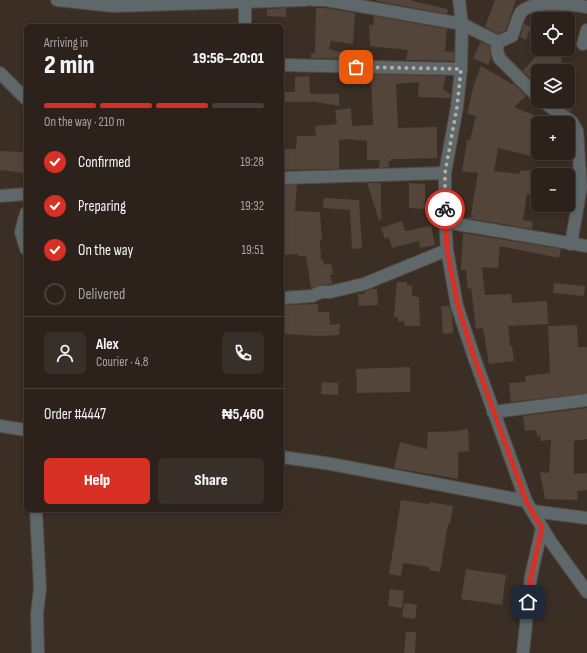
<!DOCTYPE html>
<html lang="en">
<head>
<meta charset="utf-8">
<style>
  body { margin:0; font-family:"Sofia Sans Condensed",sans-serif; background:#382f28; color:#f1f3f6; height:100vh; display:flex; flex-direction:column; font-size:15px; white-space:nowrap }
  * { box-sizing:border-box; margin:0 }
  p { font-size:13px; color:#a6a4a3 }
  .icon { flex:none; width:22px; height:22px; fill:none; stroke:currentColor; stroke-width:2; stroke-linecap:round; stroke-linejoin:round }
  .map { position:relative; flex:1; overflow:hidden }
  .panel { position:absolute; left:24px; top:24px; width:260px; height:488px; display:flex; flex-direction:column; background:#2c221b; border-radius:6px; box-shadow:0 2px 6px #0003,0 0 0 1px #483f3a }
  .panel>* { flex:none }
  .fabs { position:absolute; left:531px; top:12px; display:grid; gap:8px }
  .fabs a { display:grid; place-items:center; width:44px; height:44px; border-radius:6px; background:#2c221b; box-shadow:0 2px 6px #0003,0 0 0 1px #483f3a; font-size:20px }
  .pin { position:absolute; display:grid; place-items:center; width:34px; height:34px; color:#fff; margin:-17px; border-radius:8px; box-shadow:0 2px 6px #0006 }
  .courier { position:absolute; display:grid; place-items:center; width:40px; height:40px; margin:-20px; border:3px solid #d93025; border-radius:50%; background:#fff; color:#222; box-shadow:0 1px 5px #0007 }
  .overview em { font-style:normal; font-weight:800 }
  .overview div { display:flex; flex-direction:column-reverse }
  .overview { display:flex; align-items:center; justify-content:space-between; height:68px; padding:0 20px }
  h1 { font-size:26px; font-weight:800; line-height:30px }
  .bar { display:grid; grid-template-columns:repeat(4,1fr); gap:6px 4px; align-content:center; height:48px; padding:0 20px }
  .bar i { height:5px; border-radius:3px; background:#483f3a }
  .bar .selected { background:#d93025 }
  .bar p { grid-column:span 4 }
  .line { display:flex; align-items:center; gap:10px; padding:0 20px; border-top:1px solid #483f3a }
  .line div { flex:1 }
  .round { display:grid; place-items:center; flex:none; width:42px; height:42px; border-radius:6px; background:#382f28 }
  ol { padding:0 20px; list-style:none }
  li { display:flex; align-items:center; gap:12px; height:44px }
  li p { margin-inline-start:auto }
  li .icon { padding:4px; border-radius:50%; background:#d93025; color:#fff; stroke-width:4 }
  li:last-child { color:#a6a4a3 }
  li i { width:22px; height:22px; border:2px solid #483f3a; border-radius:50% }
  .button { display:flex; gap:8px; margin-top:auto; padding:8px 20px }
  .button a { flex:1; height:46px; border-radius:6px; background:#d93025; color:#fff; font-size:16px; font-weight:800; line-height:46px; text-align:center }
  .button a+a { background:#382f28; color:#f1f3f6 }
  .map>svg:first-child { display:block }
  .building { fill:#53453a }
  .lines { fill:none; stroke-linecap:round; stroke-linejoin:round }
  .street-casing { stroke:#564940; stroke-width:14 }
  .street { stroke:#5e6769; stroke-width:12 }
  .done { stroke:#b7ada5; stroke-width:4; stroke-dasharray:0 7.2 }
  .route { stroke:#d93025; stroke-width:5 }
</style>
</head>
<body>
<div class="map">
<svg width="587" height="653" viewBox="0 0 587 653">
  <rect width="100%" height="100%" fill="#3b2e24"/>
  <g class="building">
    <polygon points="376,0 412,0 412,1 448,9 447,14 376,1"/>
    <polygon points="495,0 516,0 506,30 498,34 485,27"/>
    <polygon points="286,8 286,17 267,16 267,9"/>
    <polygon points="316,8 325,8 355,13 353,44 331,41 329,49 365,59 311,58 311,53 315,53"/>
    <polygon points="374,16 447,29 445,51 454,52 454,61 406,60 408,50 370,46 369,25 373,25"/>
    <polygon points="524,24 531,27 526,40 520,37"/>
    <polygon points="481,42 490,46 491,58 488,65 473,58"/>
    <polygon points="542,49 564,49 559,71 538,71 538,86 523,71"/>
    <polygon points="481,66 512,84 513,83 526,96 514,107 538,117 538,158 498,148 494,171 520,174 520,171 532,170 532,195 527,194 523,220 533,222 532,229 466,218 476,216 471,215 478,173 462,171 467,140 470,140 476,116 467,114 474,84"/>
    <polygon points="371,74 446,76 443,89 451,95 450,98 418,97 419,82 396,84 398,128 437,127 437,158 403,159 391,159 391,161 389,161 389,167 379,168 380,160 367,160 367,141 349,139 339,140 339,169 282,170 282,149 296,149 297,136 316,136 315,126 337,124 335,110 351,108 352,126 373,125"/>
    <polygon points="309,76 310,94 339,94 339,106 311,101 311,102 282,102 282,92 295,92 295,77"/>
    <polygon points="555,101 568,101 574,105 570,112"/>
    <polygon points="0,151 26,152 24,173 0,170"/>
    <polygon points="367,183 381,183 381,219 379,220"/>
    <polygon points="409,183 425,184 425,209 409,208"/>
    <polygon points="282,185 297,185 295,211 320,212 322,240 320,240 321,260 323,260 324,265 331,263 333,274 330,275 332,284 321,285 311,288 306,256 298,256 298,254 282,255"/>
    <polygon points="324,198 359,200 362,248 352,249 350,210 323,208"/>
    <polygon points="402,221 405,231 431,226 435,245 420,248 419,241 392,248 389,237 385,239 381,228"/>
    <polygon points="463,233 561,249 559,258 500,246 498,268 482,267 485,295 511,294 512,303 547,301 548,324 508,326 510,346 512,346 514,361 489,364 483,328 476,329 471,288 468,289 466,270 461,270"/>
    <polygon points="397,282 407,282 407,285 412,286 412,296 419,297 420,326 405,326 404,321 398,322 398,317 394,317"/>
    <polygon points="554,283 585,286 584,296 553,293"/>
    <polygon points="371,289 377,289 378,305 359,306 358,294 365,294 365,292"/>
    <polygon points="318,304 318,312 329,312 330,325 340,324 339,335 320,336 282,334 282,305"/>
    <polygon points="441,306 449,306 452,315 453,333 443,334"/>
    <polygon points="577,325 578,347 587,347 587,393 511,402 509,383 526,382 525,376 550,373 548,326"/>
    <polygon points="410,367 410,392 357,393 356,369"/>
    <polygon points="322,382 338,383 338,395 321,394"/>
    <polygon points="587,408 587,439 574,441 574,474 587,473 587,490 577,491 578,500 545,499 540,472 549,473 551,440 541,441 540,435 537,436 536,430 525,431 523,416"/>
    <polygon points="468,429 469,451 458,452 458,479 394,468 400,442 427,449 428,432 459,431 459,430"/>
    <polygon points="401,500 429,504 429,502 453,506 450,524 448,524 440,572 429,570 429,567 403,563 401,576 389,574"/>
    <polygon points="466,569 506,575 502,605 461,599"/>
    <polygon points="390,589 404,591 402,608 388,606"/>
    <polygon points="404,603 417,605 415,619 402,617"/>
    <polygon points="406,632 416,632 415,653 404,653"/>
  </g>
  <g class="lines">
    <defs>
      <g id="street">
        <polyline points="57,0 113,6 306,0"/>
        <path d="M313,0H326L462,24L498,42L512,36C515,28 517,19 521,12C533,0 569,4 587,7"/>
        <polyline points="459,0 462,24 461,69 457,107 445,173 445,222 447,250 457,306 474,357 526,501 551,542 587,592"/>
        <polyline points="245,26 245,0"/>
        <polyline points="498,42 497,49 499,58 538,97"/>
        <polyline points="583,44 587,30"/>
        <polyline points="282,65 461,69"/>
        <polyline points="0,73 26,99"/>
        <polyline points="542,101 572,122 577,131 581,187 571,244"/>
        <polyline points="282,178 445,173"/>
        <polyline points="0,196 26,194"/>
        <polyline points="26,213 21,232 26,249"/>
        <polyline points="445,222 587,246"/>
        <polyline points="282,298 312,296 321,292 330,292 364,284 447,250"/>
        <polyline points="493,412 587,400"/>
        <polyline points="0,426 26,430"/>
        <polyline points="282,457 331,464 526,501"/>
        <polyline points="36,510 40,588 37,614 38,653"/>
        <polyline points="532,511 587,518"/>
        <polyline points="523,653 531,576 542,528"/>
      </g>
    </defs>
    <use href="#street" class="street-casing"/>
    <use href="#street" class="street"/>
  </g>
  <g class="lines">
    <polyline class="done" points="356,67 461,69 457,107 445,173 445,209"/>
    <polyline class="route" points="445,209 447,250 458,306 474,357 526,501 542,528 531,576 528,602"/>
  </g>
</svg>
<div class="fabs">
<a><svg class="icon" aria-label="locate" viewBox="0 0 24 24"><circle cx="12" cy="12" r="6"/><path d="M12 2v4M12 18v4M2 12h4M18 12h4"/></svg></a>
<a><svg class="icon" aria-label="layers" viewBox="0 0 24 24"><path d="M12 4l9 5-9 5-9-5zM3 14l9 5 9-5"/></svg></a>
<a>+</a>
<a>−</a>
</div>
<div class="pin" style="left:356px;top:67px;background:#ea580c"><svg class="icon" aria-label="bag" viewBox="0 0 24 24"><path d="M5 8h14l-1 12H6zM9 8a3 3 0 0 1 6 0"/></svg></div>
<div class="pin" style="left:528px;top:602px;background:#1f2937"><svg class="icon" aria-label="home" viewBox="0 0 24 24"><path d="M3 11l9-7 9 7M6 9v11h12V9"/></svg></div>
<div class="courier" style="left:445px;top:209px"><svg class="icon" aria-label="bike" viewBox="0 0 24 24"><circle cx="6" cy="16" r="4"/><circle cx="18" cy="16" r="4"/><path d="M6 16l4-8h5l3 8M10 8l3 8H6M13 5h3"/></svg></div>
<section class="panel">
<div class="overview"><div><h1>2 min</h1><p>Arriving in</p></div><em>19:56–20:01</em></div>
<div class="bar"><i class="selected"></i><i class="selected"></i><i class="selected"></i><i></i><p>On the way · 210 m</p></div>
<ol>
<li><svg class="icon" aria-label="check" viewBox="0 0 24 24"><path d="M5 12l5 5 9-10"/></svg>Confirmed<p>19:28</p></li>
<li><svg class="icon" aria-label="check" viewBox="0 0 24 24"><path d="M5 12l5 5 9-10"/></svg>Preparing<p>19:32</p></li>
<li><svg class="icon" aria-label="check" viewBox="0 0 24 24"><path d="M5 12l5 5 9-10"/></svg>On the way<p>19:51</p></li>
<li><i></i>Delivered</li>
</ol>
<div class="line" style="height:72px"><a class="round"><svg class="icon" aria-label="person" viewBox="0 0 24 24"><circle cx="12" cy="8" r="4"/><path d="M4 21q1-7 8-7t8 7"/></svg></a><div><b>Alex</b><p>Courier · 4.8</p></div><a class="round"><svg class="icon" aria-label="phone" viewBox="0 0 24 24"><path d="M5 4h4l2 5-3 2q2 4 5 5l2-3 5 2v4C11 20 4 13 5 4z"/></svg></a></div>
<div class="line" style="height:52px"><div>Order #4447</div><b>₦5,460</b></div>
<div class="button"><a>Help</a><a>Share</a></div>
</section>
</div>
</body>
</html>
